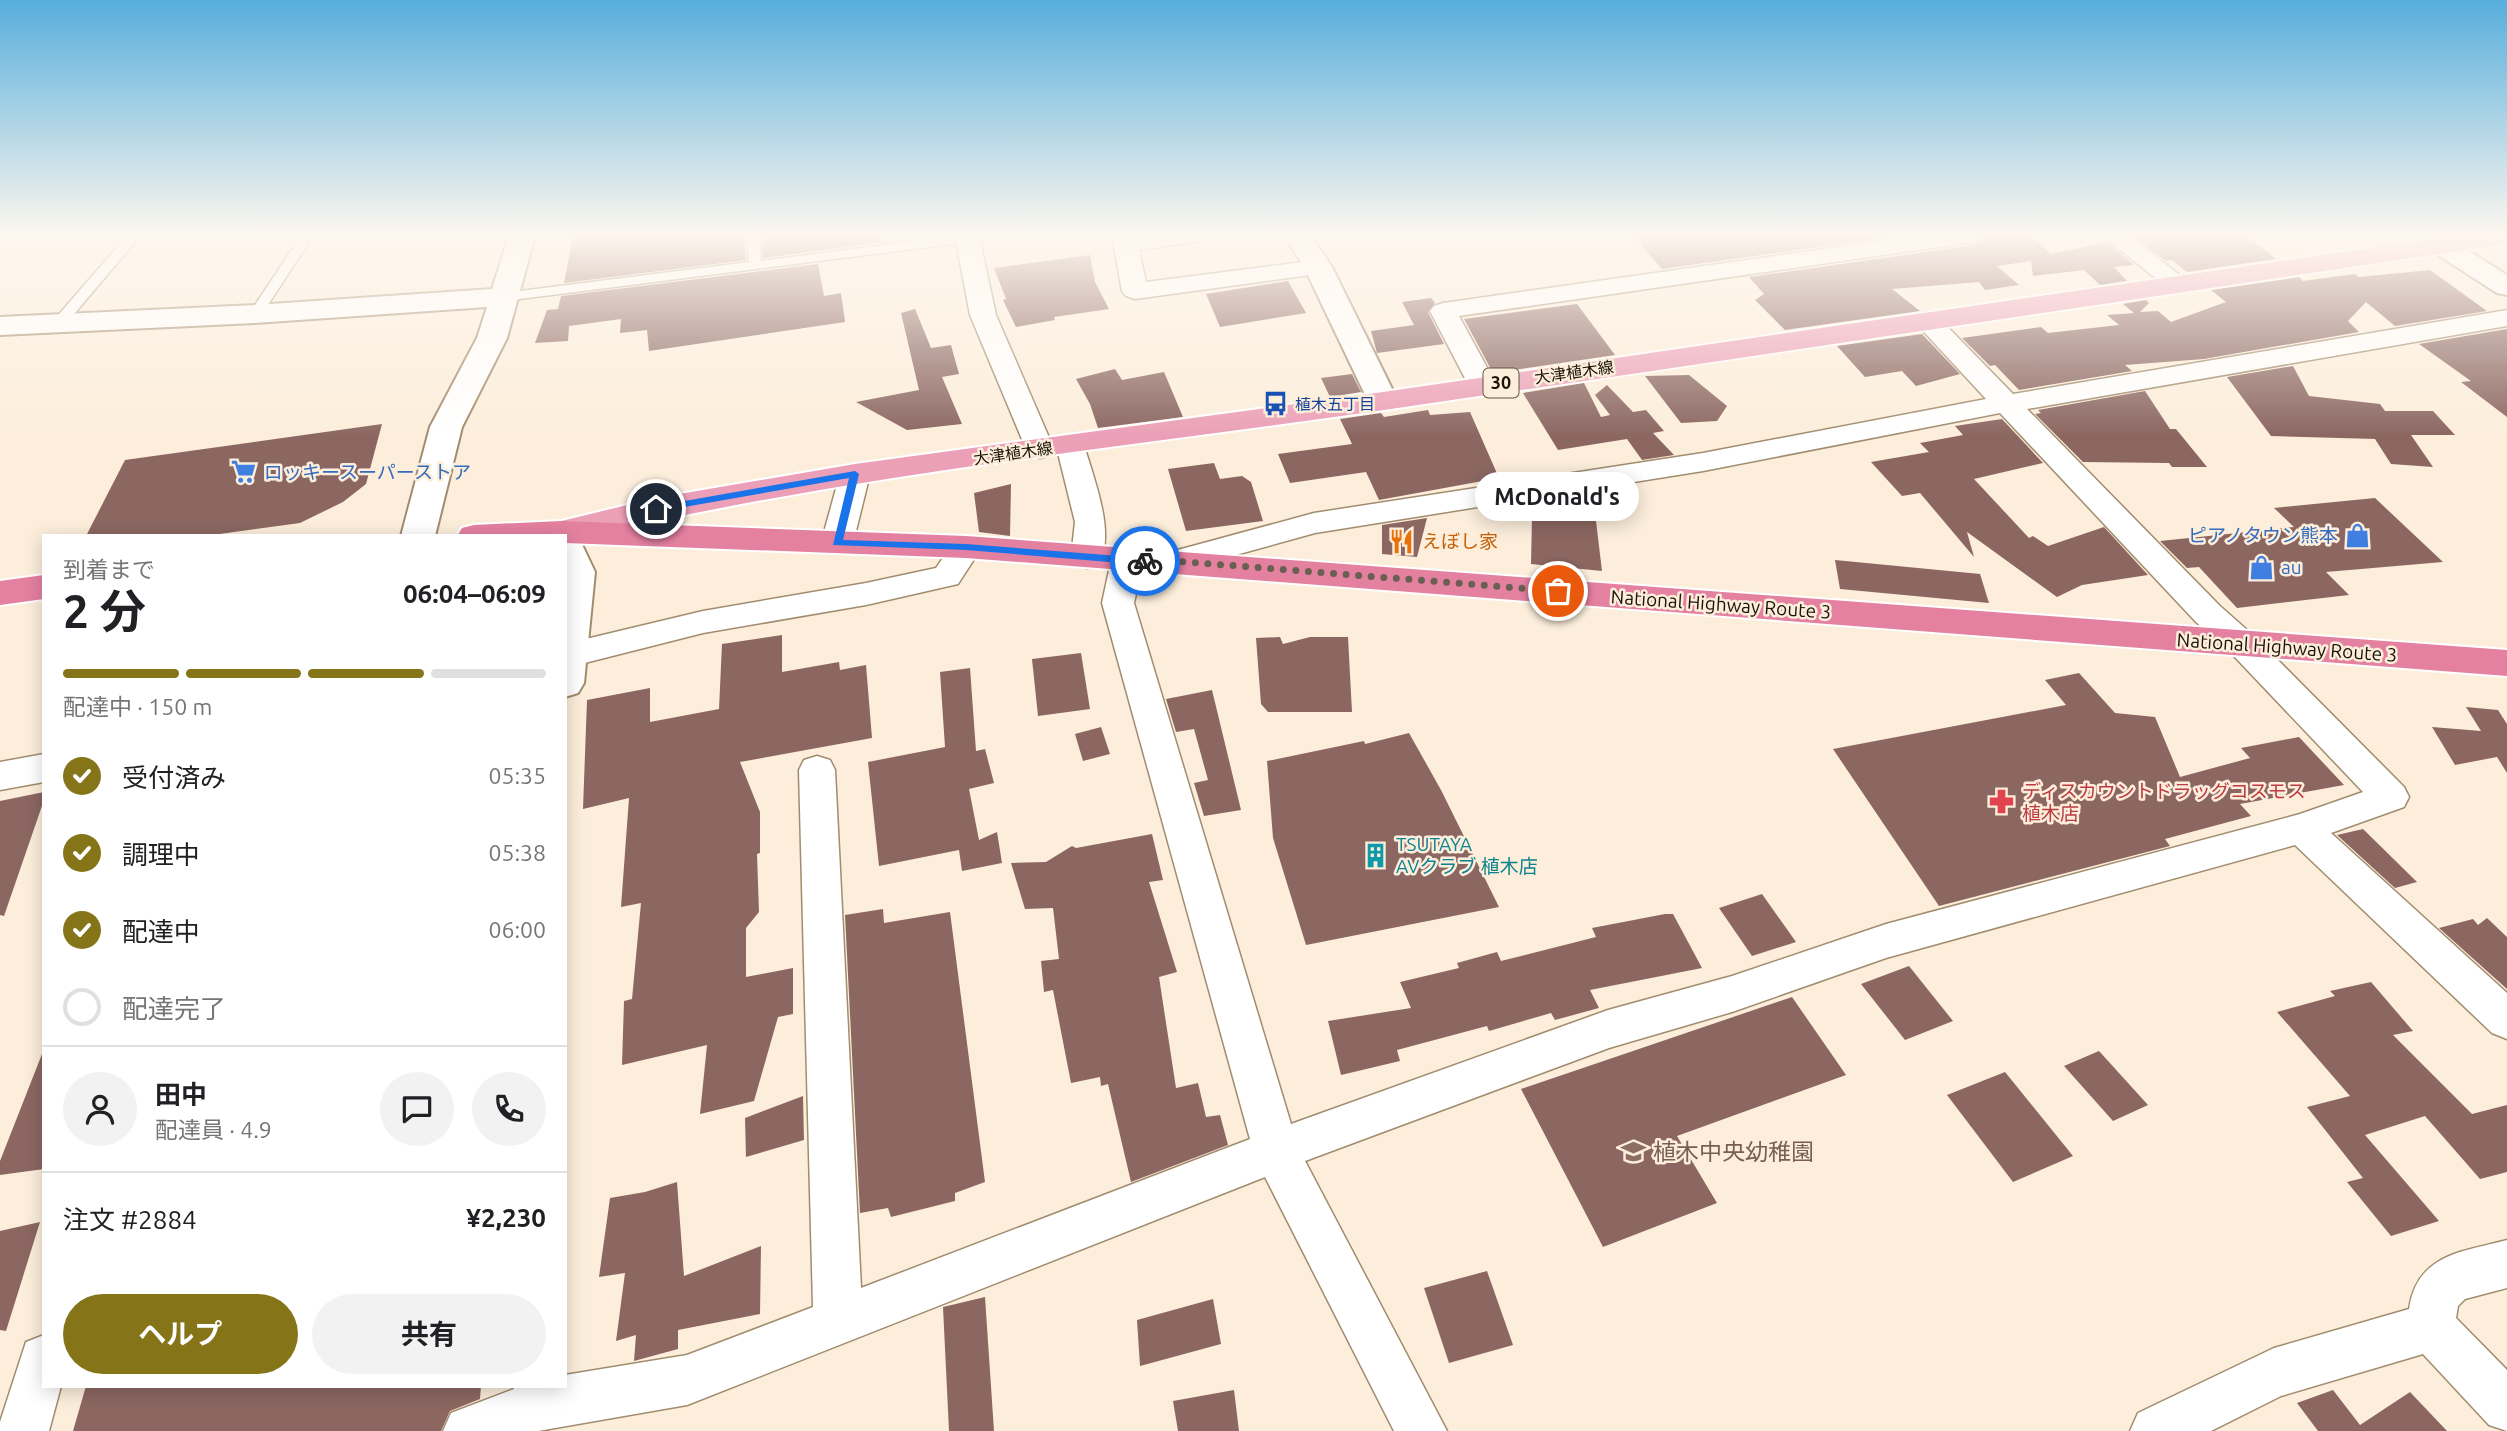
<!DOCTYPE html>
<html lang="ja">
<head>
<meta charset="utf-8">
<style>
  body { margin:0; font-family:Ubuntu,"Noto Sans JP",sans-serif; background:#f2f2f2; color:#202124; height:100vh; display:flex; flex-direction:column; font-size:26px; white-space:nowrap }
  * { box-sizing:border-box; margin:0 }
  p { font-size:23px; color:#757577 }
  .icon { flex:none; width:38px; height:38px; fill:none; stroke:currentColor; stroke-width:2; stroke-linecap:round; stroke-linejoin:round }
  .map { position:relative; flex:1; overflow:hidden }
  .drawer { position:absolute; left:42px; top:534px; width:525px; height:854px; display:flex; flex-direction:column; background:#fff; border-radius:0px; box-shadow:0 4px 18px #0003 }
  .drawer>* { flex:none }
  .pin { position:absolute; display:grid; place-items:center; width:60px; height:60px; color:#fff; margin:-30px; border:4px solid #fff; border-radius:50%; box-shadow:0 2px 7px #0007 }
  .courier { position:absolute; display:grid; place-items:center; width:70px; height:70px; margin:-35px; border:5px solid #1a73e8; border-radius:50%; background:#fff; color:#222; box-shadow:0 2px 9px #0007 }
  .bubble { position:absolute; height:49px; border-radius:24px; background:#fff; box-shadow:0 4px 18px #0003; font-size:23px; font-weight:700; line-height:49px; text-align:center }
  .head em { font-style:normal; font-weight:700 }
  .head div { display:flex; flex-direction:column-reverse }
  .head { display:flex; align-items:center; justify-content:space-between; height:119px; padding:0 21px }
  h1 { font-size:46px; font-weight:700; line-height:52px }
  .bar { display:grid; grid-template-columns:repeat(4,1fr); gap:10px 7px; align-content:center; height:84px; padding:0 21px }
  .bar i { height:9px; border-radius:5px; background:#e0e0e0 }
  .bar .active { background:#867518 }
  .bar p { grid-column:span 4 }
  .line { display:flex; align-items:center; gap:18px; padding:0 21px; border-top:2px solid #e0e0e0 }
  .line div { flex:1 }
  .round { display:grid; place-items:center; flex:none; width:74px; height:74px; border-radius:37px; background:#f2f2f2 }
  ol { padding:0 21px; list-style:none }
  li { display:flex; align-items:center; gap:21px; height:77px }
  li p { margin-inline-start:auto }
  li .icon { padding:7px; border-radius:50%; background:#867518; color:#fff; stroke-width:4 }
  li:last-child { color:#757577 }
  li i { width:38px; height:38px; border:4px solid #e0e0e0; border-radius:50% }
  .primary-button { display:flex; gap:14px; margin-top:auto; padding:14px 21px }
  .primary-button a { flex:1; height:80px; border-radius:42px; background:#867518; color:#fff; font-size:28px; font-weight:700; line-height:80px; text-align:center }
  .primary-button a+a { background:#f2f2f2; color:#202124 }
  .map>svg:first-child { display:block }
  .building { fill:#8c6762 }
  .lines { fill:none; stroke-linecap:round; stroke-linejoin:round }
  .service-casing { stroke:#a18c6e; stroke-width:3 }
  .minor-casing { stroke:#a18c6e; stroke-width:3 }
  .tertiary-casing { stroke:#a18c6e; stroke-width:4 }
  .primary-casing { stroke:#fff; stroke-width:4 }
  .trunk-casing { stroke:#fff; stroke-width:4 }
  .service { fill:#fff; fill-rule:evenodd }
  .minor { fill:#fff; fill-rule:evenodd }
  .tertiary { fill:#fff; fill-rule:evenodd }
  .primary { fill:#eba0b8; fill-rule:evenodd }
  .trunk { fill:#e480a0; fill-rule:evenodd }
  .route { fill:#1a73e8 }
  .done { stroke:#6a6052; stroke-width:7; stroke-dasharray:0 12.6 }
  .labels { text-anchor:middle; stroke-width:5; stroke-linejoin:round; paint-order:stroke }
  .far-street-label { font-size:16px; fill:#1b1308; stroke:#fceedb }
  .far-transit-label { font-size:16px; fill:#164399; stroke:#fceedb; text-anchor:start }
  .shield { fill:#fceedb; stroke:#5e5547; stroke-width:2 }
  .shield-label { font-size:18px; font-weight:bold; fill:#1b1308 }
  .shop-label { font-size:19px; fill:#366cbe; stroke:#fceedb; text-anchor:start }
  .food-label { font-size:19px; fill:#c56008; stroke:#fceedb; text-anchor:start }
  .street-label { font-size:19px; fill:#1b1308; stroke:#fceedb }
  .health-label { font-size:19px; fill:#be3a42; stroke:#fceedb; text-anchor:start }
  .culture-label { font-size:19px; fill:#0d838f; stroke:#fceedb; text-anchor:start }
  .near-education-label { font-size:23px; fill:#785e54; stroke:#fceedb; text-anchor:start }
</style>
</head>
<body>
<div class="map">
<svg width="2507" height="1431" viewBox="0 0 2507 1431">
  <rect width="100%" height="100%" fill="#fceedb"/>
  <g class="building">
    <polygon points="573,236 744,236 746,260 564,283"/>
    <polygon points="762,236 883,236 883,242 763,258"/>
    <polygon points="1633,236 1896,236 1662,269"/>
    <polygon points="1981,236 2032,236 2051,254 2107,242 2134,265 2114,267 2127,281 2100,285 2084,270 2033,276 2031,261 1997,266 2019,285 1985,290 1979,282 1892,289 1920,311 1785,330 1755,300 1764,294 1749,277 1968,246 1977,244"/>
    <polygon points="2137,236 2247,236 2276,259 2187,272 2172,260 2166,261 2135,237"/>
    <polygon points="1090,255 1095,282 1109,309 1054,317 1055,320 1016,327 1003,300 1006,299 994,268"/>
    <polygon points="818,264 824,296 841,293 845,322 649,351 647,330 620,333 621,319 569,326 568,341 535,343 547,310 558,309 561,296"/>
    <polygon points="2430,270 2487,311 2395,326 2366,302 2348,321 2359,332 2204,359 2125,365 2132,371 2019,390 1995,365 1990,366 1962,338 2041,327 2048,333 2119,325 2107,315 2134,313 2123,304 2146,300 2149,303 2140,312 2158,311 2171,322 2226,302 2211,290 2299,277 2303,281 2355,274 2359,277"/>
    <polygon points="1288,281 1306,313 1220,327 1206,294"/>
    <polygon points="1431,298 1435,303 1428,312 1444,344 1377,353 1371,331 1414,325 1402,302"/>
    <polygon points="1577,304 1615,355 1493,373 1464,319"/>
    <polygon points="915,309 931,348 951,345 959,374 942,377 962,424 907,430 856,402 919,390 901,313"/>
    <polygon points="2507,329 2507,417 2461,382 2471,381 2419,344"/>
    <polygon points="1922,334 1960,374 1916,386 1902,371 1865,377 1837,346"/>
    <polygon points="2293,366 2309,396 2380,404 2385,411 2433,411 2455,435 2411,435 2433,467 2391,464 2375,439 2271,436 2227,377"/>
    <polygon points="1115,369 1122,380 1164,372 1183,417 1098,428 1090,404 1076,379"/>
    <polygon points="1352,374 1361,392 1330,397 1321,378"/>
    <polygon points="1689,375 1727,406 1717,421 1681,423 1645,376"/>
    <polygon points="1584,383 1601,417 1610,415 1595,395 1607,385 1633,412 1646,410 1664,431 1653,433 1674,455 1642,460 1627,439 1558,450 1523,393"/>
    <polygon points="2145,391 2170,429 2176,429 2207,467 2172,467 2169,463 2083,462 2035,414 2041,413 2038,410"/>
    <polygon points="1428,410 1430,415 1470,412 1499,478 1379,500 1366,472 1290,483 1278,454 1352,444 1340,419 1381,413 1384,417"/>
    <polygon points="2002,419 2043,463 1974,479 2029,538 2033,536 2048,546 2104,527 2148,575 2082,585 2057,597 1967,532 1974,557 1920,493 1902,496 1871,462 1929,452 1920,443 1963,435 1955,426"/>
    <polygon points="382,424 366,484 343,502 300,523 205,536 86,536 125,460"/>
    <polygon points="1214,463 1220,479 1242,476 1251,482 1263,521 1186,531 1168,469"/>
    <polygon points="1011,484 1010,536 979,532 974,493"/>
    <polygon points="2375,498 2443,562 2326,572 2349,595 2237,608 2199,567 2187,568 2160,541 2294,527 2274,508"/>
    <polygon points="1532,517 1596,521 1602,571 1531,564"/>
    <polygon points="1427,518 1417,557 1382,554 1382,525"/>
    <polygon points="1835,560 1980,574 1989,603 1840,589"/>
    <polygon points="782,635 782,672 839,662 840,670 866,665 872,738 740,762 760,812 760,853 757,854 759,912 746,928 746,977 793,968 793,1014 778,1017 754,1101 700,1114 707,1045 622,1065 624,1001 632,999 641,903 621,907 629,798 583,809 587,700 650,688 650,722 719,709 722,644"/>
    <polygon points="1280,637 1283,644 1310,637 1348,637 1352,712 1268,712 1261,704 1256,638"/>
    <polygon points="1081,653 1090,709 1038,716 1032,659"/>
    <polygon points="970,668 976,751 985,749 994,783 969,789 979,840 997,832 1002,863 962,871 959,850 879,866 868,762 945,747 940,672"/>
    <polygon points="2079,673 2115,713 2155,717 2180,777 2250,758 2241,748 2299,737 2344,785 2240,804 2251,816 2165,839 2170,846 1939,906 1833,749 2066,705 2045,680"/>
    <polygon points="1212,690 1241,810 1204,816 1194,783 1208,780 1194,729 1176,732 1166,699"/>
    <polygon points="2466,707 2498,710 2507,724 2507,773 2497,757 2455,765 2432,727 2481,731"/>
    <polygon points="1101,727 1110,754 1083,761 1075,734"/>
    <polygon points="1409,733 1441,790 1499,907 1306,945 1273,838 1267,761 1364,741 1365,744"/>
    <polygon points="44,792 44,800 4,916 0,915 0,801"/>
    <polygon points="2363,829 2417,882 2395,888 2337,835"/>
    <polygon points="1152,834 1163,880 1149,882 1177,972 1159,977 1176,1088 1198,1083 1206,1117 1220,1115 1228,1145 1131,1182 1108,1084 1101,1086 1100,1077 1071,1083 1053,990 1044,992 1041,961 1059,959 1053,908 1025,909 1011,863 1046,862 1072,846 1076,848"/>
    <polygon points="1762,894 1796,942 1752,956 1719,908"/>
    <polygon points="883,909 884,923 950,912 985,1182 955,1193 955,1201 891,1217 888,1208 860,1213 845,915"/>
    <polygon points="1665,914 1673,914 1702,968 1590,990 1599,1008 1555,1020 1551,1013 1489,1031 1487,1026 1397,1050 1400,1061 1341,1075 1328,1021 1411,1008 1400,982 1459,968 1457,963 1497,952 1501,961 1596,937 1592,928"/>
    <polygon points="2487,918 2507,937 2507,989 2439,928 2473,919 2478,925"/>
    <polygon points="1909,966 1953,1021 1905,1040 1861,984"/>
    <polygon points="2371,982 2413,1031 2393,1035 2472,1114 2507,1105 2507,1172 2480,1179 2425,1116 2365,1135 2439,1221 2391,1236 2347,1182 2363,1178 2307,1107 2350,1096 2277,1012 2335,996 2330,991"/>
    <polygon points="1792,997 1846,1075 1677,1136 1717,1203 1603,1247 1521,1089"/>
    <polygon points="2099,1051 2148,1105 2113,1121 2064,1066"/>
    <polygon points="42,1054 44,1169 0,1175 0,1161"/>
    <polygon points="2005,1072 2073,1156 2013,1182 1947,1095"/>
    <polygon points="803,1096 804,1140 746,1157 745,1118"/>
    <polygon points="677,1182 684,1276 761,1246 760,1314 678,1330 678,1349 634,1361 636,1335 616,1341 625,1273 599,1277 610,1198 645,1192"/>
    <polygon points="40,1222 6,1331 0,1330 0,1231"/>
    <polygon points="1487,1271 1513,1345 1449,1363 1424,1288"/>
    <polygon points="985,1297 994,1431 949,1431 943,1307"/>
    <polygon points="1213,1299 1221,1344 1140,1366 1137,1320"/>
    <polygon points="86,1386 481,1386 480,1399 450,1411 441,1431 73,1431"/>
    <polygon points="1234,1390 1239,1431 1178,1431 1173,1401"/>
    <polygon points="2333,1390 2360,1425 2410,1392 2447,1431 2318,1431 2297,1403"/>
  </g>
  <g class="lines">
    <defs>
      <g id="service">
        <polygon points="127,236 140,236 64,326 54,326 54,320"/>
        <polygon points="301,236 313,236 260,317 250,317 249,314"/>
        <polygon points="747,236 759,236 761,261 954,236 974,238 968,242 504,301 498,297 504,293 749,262"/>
      </g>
      <g id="minor">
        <polygon points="955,236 979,236 996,315 1054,449 1050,455 1040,458 1030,455 1026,449 970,315"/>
        <polygon points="1112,236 1203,236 1200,241 1139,250 1146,282 1318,260 1327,262 1330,267 1327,272 1318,274 1135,299 1126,296 1122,291"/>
        <polygon points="1915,236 1979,236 1976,241 1967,243 1459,316 1497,386 1493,392 1483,394 1473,392 1469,386 1430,311 1434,306 1443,303"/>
        <polygon points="2103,236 2130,236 2191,284 2187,289 2178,292 2169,289"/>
        <polygon points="2507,310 2507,326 2027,409 2220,606 2255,637 2404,787 2409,797 2404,807 2331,833 2507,993 2507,1039 2492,1033 2295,845 1886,958 1732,1012 1609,1048 1305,1161 1447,1431 1394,1431 1265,1177 687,1405 538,1431 443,1431 451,1413 522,1386 565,1386 565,1375 687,1355 813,1307 799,770 804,760 817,756 830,760 835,770 861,1288 1250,1139 1102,603 1111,561 1116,554 1127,550 1138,554 1143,561 1134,603 1291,1124 1608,1010 1732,976 1886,924 2300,814 2363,792 2231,653 2196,622 2000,413 1703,471 1315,533 1174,572 1163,568 1158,561 1163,554 1314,513 1703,453 1986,399 1913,320 1917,314 1926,312 1935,314 2013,394"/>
        <path d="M1070,436L1080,439L1084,445C1093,477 1117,535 1098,565L1087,568L1076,565L1071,558L1075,522L1056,445L1060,439Z"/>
        <polygon points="855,465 865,467 870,474 853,543 848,550 837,553 826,550 821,543 840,474 845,467"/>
        <polygon points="966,537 977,540 982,547 958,584 866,605 703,633 565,668 565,644 703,611 866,583 936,568 955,540"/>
        <polygon points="44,754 44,782 0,790 0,762"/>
        <path d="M2507,1240V1288L2465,1299L2458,1306L2456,1318L2507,1370V1431L2489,1425L2423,1354L2281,1396L2211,1431H2130L2138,1413L2274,1348L2409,1309C2417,1254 2462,1252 2507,1240Z"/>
        <polygon points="44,1335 44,1386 61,1386 49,1431 0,1431 0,1422 26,1342"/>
      </g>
      <g id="tertiary">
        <polygon points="509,236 535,236 507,338 462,427 435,536 401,536 430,427 477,338 487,307 255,323 0,335 0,317 255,305 492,289"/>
        <polygon points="1285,236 1311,236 1332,267 1398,401 1394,407 1383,410 1372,407 1368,401 1304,267"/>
        <polygon points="2414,236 2445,236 2507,275 2507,295 2497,293 2418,242"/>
        <polygon points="565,531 577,534 595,572 584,683 578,693 565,697 565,536 552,536"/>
        <path d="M565,1375C573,1393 567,1408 560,1425C544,1431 536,1431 520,1425L512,1405L514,1386H565Z"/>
      </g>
      <path id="primary" d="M2452,236H2507V244C2133,299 1758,356 1384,410C1111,449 834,476 565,542V536H546L544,532L549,524L656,498L855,464L1383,392Z"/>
      <g id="trunk">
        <polygon points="561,521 966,536 2507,650 2507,676 966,558 565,543 565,536 457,536 462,528 474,525"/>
        <polygon points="44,575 44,599 0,605 0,581"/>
      </g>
    </defs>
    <use href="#service" class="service-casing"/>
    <use href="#minor" class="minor-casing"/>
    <use href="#tertiary" class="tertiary-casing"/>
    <use href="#primary" class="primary-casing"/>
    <use href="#trunk" class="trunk-casing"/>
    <use href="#service" class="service"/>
    <use href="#minor" class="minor"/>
    <use href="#tertiary" class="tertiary"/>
    <use href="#primary" class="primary"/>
    <use href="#trunk" class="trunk"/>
  </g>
  <linearGradient id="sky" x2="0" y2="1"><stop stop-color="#57aedc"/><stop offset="0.54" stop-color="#fef7ef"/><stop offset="1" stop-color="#fef7ef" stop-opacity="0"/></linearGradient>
  <rect width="2507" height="436" fill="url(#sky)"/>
  <polygon class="route" points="855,471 859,474 843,540 966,544 1145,558 1150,561 1145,565 966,550 833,545 849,478 656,512 652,509 656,506"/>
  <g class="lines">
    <polyline class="done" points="1145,561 1174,561 1558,591"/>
  </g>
  <defs>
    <symbol id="bus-bare" viewBox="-9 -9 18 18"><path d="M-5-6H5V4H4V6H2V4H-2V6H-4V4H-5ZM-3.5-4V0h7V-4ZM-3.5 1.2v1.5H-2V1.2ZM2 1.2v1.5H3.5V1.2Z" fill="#1a4fb4" stroke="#fceedb" stroke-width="2.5" paint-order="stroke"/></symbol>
    <symbol id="supermarket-bare" viewBox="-9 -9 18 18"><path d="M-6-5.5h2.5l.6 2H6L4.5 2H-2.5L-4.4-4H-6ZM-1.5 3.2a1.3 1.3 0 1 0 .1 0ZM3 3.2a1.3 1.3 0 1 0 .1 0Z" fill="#3f7fe0" stroke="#fceedb" stroke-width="2.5" paint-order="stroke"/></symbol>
    <symbol id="shop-bare" viewBox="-9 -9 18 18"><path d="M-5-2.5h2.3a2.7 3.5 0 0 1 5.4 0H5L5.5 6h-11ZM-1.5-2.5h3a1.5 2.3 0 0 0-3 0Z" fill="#3f7fe0" stroke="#fceedb" stroke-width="2.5" paint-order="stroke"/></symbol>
    <symbol id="restaurant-bare" viewBox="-9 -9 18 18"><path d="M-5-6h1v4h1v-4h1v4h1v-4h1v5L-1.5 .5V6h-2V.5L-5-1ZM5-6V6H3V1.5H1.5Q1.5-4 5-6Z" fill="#e8710a" stroke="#fceedb" stroke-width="2.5" paint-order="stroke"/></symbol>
    <symbol id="pharmacy-bare" viewBox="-9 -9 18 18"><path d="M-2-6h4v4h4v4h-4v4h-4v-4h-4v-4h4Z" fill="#e0444e" stroke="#fceedb" stroke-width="2.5" paint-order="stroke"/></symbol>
    <symbol id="building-bare" viewBox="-9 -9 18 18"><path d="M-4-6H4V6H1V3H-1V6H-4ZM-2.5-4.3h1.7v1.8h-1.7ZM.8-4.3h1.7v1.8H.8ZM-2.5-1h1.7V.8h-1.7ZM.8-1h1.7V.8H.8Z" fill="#0f9aa8" stroke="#fceedb" stroke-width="2.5" paint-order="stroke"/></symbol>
    <symbol id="school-bare" viewBox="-9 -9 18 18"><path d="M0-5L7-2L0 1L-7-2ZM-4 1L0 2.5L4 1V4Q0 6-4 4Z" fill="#8d6e63" stroke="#fceedb" stroke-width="2.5" paint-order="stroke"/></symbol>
  </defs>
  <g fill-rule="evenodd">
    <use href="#bus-bare" x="1258" y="386" width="35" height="35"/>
    <use href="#supermarket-bare" x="226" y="454" width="35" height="35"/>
    <use href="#shop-bare" x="2340" y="518" width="35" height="35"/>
    <use href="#restaurant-bare" x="1384" y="524" width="35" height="35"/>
    <use href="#shop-bare" x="2244" y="550" width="35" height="35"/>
    <use href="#pharmacy-bare" x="1984" y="784" width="35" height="35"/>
    <use href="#building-bare" x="1358" y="838" width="35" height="35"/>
    <use href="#school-bare" x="1616" y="1134" width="35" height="35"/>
  </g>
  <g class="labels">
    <g class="far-street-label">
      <text transform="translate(1574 372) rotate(-8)" y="6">大津植木線</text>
      <text transform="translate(1013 453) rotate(-8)" y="6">大津植木線</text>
    </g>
    <g class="far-transit-label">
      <text x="1295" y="410">植木五丁目</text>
    </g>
    <rect class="shield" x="1483.5" y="368.5" width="35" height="29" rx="5"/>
    <g class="shield-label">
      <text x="1501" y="389">30</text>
    </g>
    <g class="shop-label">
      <text x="264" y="479">ロッキースーパーストア</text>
      <text x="2338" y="542" text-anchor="end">ピアノタウン熊本</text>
      <text x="2281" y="574">au</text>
    </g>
    <g class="food-label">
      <text x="1422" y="548">えぼし家</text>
    </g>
    <g class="street-label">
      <text transform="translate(1721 604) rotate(4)" y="7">National Highway Route 3</text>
      <text transform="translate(2287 647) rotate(4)" y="7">National Highway Route 3</text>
    </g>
    <g class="health-label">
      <text x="2022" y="798">ディスカウントドラッグコスモス<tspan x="2022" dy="22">植木店</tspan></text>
    </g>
    <g class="culture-label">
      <text x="1396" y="851">TSUTAYA<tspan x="1396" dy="22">AVクラブ 植木店</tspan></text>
    </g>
    <g class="near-education-label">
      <text x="1653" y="1160">植木中央幼稚園</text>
    </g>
  </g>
</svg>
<div class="pin" style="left:1558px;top:591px;background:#ea580c"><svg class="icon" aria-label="bag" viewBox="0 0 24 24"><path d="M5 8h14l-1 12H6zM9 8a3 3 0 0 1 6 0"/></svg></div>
<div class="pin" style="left:656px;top:509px;background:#1f2937"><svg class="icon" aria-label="home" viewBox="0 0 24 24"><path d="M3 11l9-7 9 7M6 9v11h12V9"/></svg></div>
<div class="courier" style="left:1145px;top:561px"><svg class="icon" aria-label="bike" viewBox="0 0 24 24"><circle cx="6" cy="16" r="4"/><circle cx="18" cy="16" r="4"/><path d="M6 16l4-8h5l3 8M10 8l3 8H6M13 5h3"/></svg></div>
<div class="bubble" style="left:1475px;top:472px;width:164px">McDonald's</div>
<section class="drawer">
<div class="head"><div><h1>2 分</h1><p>到着まで</p></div><em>06:04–06:09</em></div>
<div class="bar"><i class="active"></i><i class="active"></i><i class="active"></i><i></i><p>配達中 · 150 m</p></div>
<ol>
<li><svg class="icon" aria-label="check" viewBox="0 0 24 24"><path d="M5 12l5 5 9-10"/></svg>受付済み<p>05:35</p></li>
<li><svg class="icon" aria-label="check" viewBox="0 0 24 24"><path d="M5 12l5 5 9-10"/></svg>調理中<p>05:38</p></li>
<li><svg class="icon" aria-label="check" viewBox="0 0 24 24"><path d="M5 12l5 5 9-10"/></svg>配達中<p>06:00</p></li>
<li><i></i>配達完了</li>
</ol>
<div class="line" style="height:126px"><a class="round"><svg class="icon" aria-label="person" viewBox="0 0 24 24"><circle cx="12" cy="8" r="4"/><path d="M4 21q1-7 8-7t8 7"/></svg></a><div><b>田中</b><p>配達員 · 4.9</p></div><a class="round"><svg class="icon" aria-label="chat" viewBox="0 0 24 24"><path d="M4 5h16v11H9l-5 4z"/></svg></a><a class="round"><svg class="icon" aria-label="phone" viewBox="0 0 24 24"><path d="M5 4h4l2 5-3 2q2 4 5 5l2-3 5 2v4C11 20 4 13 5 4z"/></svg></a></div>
<div class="line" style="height:91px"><div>注文 #2884</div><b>¥2,230</b></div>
<div class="primary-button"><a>ヘルプ</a><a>共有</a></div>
</section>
</div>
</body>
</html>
